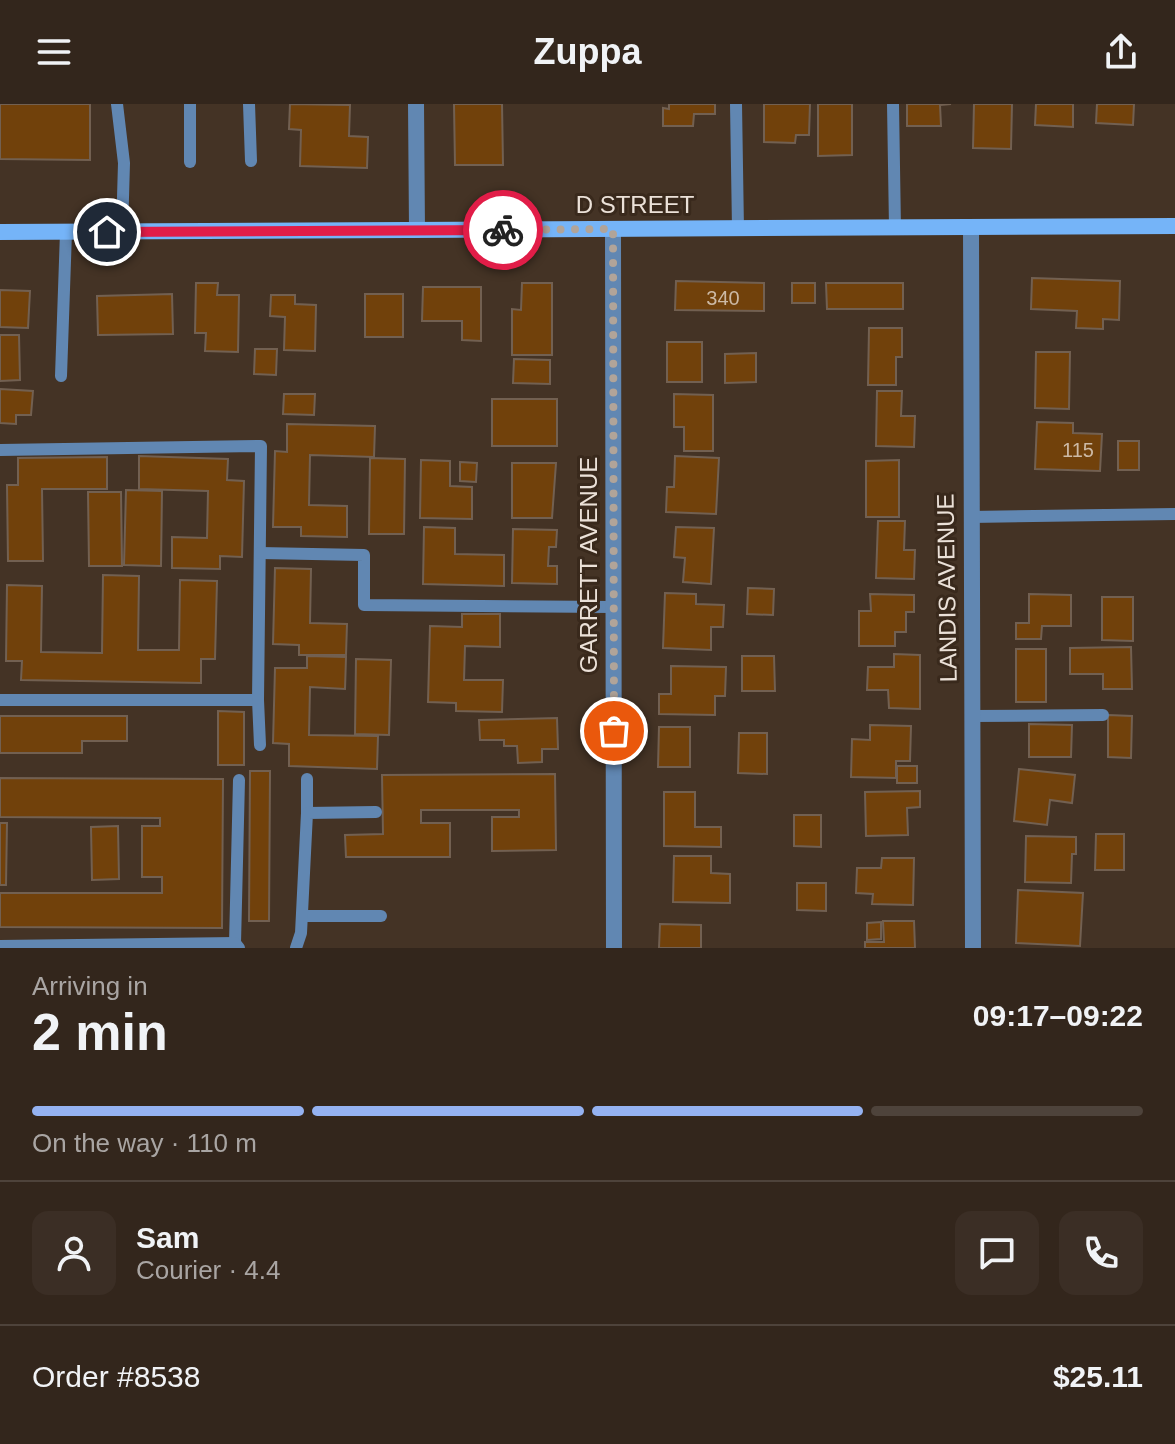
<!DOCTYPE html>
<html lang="en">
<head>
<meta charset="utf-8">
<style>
  body { margin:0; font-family:Helvetica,sans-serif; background:#3b2e25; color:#f1f3f6; height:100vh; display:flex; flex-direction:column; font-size:30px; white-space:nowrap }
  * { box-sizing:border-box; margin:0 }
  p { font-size:26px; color:#a9a5a3 }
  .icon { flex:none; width:44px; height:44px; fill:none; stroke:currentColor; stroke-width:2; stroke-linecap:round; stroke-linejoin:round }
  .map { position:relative; height:844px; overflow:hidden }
  .details { display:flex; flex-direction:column; background:#33261c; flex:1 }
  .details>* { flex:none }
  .pin { position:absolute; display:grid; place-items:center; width:68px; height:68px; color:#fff; margin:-34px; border:4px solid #fff; border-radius:50%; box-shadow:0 2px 8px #0007 }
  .courier { position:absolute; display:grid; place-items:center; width:80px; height:80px; margin:-40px; border:6px solid #e11d48; border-radius:50%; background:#fff; color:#222; box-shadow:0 2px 10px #0007 }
  .head em { font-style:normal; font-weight:600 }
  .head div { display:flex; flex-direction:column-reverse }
  .head { display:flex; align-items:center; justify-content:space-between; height:136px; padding:0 32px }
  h1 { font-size:52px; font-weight:600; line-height:60px }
  .bar { display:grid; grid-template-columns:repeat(4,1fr); gap:12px 8px; align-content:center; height:96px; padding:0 32px }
  .bar i { height:10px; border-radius:6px; background:#4e433b }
  .bar .selected { background:#95b2f1 }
  .bar p { grid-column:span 4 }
  .line { display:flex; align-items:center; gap:20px; padding:0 32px; border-top:2px solid #4e433b }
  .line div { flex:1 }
  .round { display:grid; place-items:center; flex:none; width:84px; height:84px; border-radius:16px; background:#3b2e25 }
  header { display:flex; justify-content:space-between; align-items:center; height:104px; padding:0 32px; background:#33261c; font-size:36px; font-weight:600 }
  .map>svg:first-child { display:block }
  .building { fill:#71410b; stroke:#726051; stroke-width:2 }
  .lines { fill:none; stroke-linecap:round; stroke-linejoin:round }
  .lane { stroke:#6187b2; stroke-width:12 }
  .street { stroke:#6187b2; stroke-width:16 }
  .secondary { stroke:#75b4f8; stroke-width:16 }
  .done { stroke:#b1a499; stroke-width:8; stroke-dasharray:0 14.4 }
  .route { stroke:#e11d48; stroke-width:10 }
  .labels { text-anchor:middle; stroke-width:6; stroke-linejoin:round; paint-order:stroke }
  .number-label { font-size:20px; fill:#ccb9a5 }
  .street-label { font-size:24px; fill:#ebe1d8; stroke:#39291c }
</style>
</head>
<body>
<header><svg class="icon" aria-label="menu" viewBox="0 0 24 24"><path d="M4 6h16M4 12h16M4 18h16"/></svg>Zuppa<svg class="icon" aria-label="share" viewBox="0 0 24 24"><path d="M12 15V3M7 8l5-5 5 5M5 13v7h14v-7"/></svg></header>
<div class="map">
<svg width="1175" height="844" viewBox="0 0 1175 844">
  <rect width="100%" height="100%" fill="#443325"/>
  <g class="building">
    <polygon points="0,0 90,0 90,56 0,55"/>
    <polygon points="290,0 350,1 349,32 368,33 367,64 300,62 301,26 289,25"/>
    <polygon points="454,0 502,0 503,61 455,61"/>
    <polygon points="669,0 715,0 715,10 694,10 693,22 663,22 663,4 669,5"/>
    <polygon points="764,0 810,0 809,31 796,31 795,39 764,38"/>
    <polygon points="818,0 852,0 852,51 818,52"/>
    <polygon points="907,0 951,0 940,1 941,22 907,22"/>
    <polygon points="974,0 1012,0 1011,45 973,44"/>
    <polygon points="1036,0 1073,0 1073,23 1035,21"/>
    <polygon points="1097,0 1134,0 1133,21 1096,19"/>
    <polygon points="1032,174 1120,177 1119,216 1103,215 1103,225 1076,224 1077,207 1031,205"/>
    <polygon points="676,177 764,179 764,207 675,206"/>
    <polygon points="196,179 218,179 217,191 239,191 238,248 205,247 206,229 195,229"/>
    <polygon points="522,179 552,179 552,251 512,251 512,205 521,206"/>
    <rect x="792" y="179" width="23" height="20"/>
    <polygon points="826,179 903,179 903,205 827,205"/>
    <polygon points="423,183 481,183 481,237 462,236 462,217 422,217"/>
    <polygon points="0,186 30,187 28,224 0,223"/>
    <polygon points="172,190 173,230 98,231 97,192"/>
    <rect x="365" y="190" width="38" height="43"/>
    <polygon points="271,191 295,191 295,200 316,201 315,247 284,246 285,213 270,212"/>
    <polygon points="869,224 902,224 902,253 896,253 896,281 868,281"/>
    <polygon points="0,231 19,231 20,276 0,277"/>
    <rect x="667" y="238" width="35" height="40"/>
    <polygon points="255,245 277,245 276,271 254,270"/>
    <polygon points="1036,248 1070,248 1069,305 1035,304"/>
    <polygon points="756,249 756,278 725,279 725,250"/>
    <polygon points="514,255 550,256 550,280 513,279"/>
    <polygon points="0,285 33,287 31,311 16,311 16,320 0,319"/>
    <polygon points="877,287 902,287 901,312 915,312 914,343 876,342"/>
    <polygon points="284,290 315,290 314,311 283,310"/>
    <polygon points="674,290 713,291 713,347 684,347 684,323 674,323"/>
    <rect x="492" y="295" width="65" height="47"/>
    <polygon points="1037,318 1073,319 1073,329 1102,330 1100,367 1035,365"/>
    <polygon points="287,320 375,322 374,353 310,351 309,401 347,402 347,433 301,432 301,423 273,423 275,347 287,348"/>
    <rect x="1118" y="337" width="21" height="29"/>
    <polygon points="139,352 228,355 227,376 244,377 242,453 220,452 220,465 172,464 172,433 207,434 208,387 139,385"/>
    <polygon points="675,352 719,354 716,410 666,408 667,383 674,383"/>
    <polygon points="107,353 107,385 42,385 43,457 8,457 7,381 18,381 18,354"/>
    <polygon points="370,354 405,355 404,430 369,430"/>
    <polygon points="421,356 450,357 450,382 472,383 472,415 420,414"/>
    <polygon points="899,356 899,413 866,413 866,357"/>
    <polygon points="460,358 477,359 476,378 460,377"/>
    <polygon points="512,359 556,359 552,414 512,414"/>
    <polygon points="126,386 162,387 161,462 124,461"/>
    <polygon points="88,388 121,388 122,462 89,462"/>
    <polygon points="878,417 905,417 904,446 915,446 914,475 876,474"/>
    <polygon points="424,423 455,424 455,450 504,451 504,482 423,480"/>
    <polygon points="676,423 714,424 711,480 683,478 685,454 674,453"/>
    <polygon points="513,425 557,426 556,443 549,443 548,462 557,462 557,480 512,479"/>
    <polygon points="275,464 311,465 310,519 347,520 346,551 299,551 299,541 273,540"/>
    <polygon points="103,471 139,472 138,546 179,546 180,476 217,477 215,555 201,555 201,579 21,576 22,557 6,557 7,481 42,482 41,548 102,549"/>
    <polygon points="748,484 774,485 773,511 747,510"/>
    <polygon points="665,489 696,490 696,500 724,501 723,523 711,523 711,546 663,544"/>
    <polygon points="870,490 914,491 914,508 906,508 906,528 895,528 895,542 859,542 859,507 871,507"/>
    <polygon points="1029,490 1071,491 1071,522 1042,522 1041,535 1016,535 1016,519 1029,519"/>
    <polygon points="1102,493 1133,493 1133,537 1102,536"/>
    <polygon points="462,510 500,510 500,543 465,542 464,576 503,576 502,608 456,607 456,599 428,598 430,522 462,523"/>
    <polygon points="1131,543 1132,585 1103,585 1103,570 1070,570 1070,544"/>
    <rect x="1016" y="545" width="30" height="53"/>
    <polygon points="894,550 920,551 920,605 889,604 888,586 867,586 868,563 894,563"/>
    <polygon points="307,552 346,553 345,585 310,583 309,631 378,632 377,665 289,662 289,640 273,639 275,564 307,564"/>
    <polygon points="742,552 774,552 775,587 742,587"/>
    <polygon points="356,555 391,556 389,631 355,630"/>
    <polygon points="671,562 726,563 725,592 715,592 715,611 659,610 659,590 671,590"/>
    <polygon points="218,607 244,608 244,661 218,661"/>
    <polygon points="1108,611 1132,612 1131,654 1108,653"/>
    <polygon points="0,612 127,612 127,637 82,637 82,649 0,649"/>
    <polygon points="557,614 558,645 542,645 542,658 518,659 517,642 504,642 504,636 480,636 479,616"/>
    <polygon points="1029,620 1072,621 1071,653 1029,653"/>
    <polygon points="870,621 911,622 910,657 896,657 896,674 851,673 852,635 870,636"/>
    <polygon points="659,623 690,623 690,663 658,663"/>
    <polygon points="739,629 767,629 767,670 738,669"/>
    <rect x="897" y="662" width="20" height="17"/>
    <polygon points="1019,665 1075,671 1072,699 1050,696 1047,721 1014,717"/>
    <polygon points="250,667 270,667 269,817 249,817"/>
    <polygon points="555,670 556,746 492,747 492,713 519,713 519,706 421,706 421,719 450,719 450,753 346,753 345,731 383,730 382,671"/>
    <polygon points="0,674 223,675 222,824 0,823 0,789 162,789 162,773 142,773 142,722 160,722 160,714 0,713"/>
    <polygon points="920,687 920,703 907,704 908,731 866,732 865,688"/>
    <polygon points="664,688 695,688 695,723 721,723 721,743 664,742"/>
    <polygon points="794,711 821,711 821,743 794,742"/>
    <polygon points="0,719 7,719 6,781 0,781"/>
    <polygon points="118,722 119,775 92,776 91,723"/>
    <polygon points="1096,730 1124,730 1124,766 1095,766"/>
    <polygon points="1026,732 1076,733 1076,750 1072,750 1071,779 1025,778"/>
    <polygon points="674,752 711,752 711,769 730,770 730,799 673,798"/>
    <polygon points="882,754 914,754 913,801 872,800 873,790 856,789 857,764 881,764"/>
    <polygon points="797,779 826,779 826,807 797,806"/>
    <polygon points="1018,786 1083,789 1080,842 1016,839"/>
    <polygon points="883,817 914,817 915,844 865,844 865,838 884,838"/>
    <polygon points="881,818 881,835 867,836 867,819"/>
    <polygon points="660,820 701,821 701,844 659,844"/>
  </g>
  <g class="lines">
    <g class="lane">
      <polyline points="117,0 124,59 122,128"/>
      <polyline points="249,0 251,57"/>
      <polyline points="736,0 738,125"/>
      <polyline points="893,0 895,124"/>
      <polyline points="190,58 190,0"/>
      <polyline points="61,272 66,128"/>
      <polyline points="0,346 261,342 258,596 0,596"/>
      <polyline points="970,413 1175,410"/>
      <polyline points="260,449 364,451 364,501 613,503"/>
      <polyline points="258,596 260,641"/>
      <polyline points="972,612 1103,611"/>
      <polyline points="307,675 307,709"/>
      <polyline points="302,812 381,812"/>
      <polyline points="235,839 239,676"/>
      <polyline points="0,842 235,839 239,844"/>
      <polyline points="296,844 301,829 307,709 376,708"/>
    </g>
    <g class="street">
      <polyline points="416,0 417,126"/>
      <polyline points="971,123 973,844"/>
      <polyline points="613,125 614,844"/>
    </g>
    <polyline class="secondary" points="0,128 1175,122"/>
  </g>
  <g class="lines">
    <polyline class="done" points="503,126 613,125 614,627"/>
    <polyline class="route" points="107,128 503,126"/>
  </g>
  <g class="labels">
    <g class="number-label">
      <text x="723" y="201">340</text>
      <text x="1078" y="353">115</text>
    </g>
    <g class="street-label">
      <text x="635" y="109">D STREET</text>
      <text transform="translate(589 461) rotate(-90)" y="8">GARRETT AVENUE</text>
      <text transform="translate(947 484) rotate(-91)" y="8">LANDIS AVENUE</text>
    </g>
  </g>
</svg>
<div class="pin" style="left:614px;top:627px;background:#ea580c"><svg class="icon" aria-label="bag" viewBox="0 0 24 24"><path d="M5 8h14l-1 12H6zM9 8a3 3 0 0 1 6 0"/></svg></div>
<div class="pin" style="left:107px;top:128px;background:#1f2937"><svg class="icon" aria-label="home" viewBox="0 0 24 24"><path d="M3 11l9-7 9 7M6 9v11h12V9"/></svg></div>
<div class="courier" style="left:503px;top:126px"><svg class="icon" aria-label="bike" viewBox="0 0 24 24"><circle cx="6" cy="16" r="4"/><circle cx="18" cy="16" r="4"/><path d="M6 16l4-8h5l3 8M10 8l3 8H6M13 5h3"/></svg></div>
</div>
<section class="details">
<div class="head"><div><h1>2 min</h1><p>Arriving in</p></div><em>09:17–09:22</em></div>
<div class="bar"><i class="selected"></i><i class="selected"></i><i class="selected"></i><i></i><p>On the way · 110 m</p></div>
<div class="line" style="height:144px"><a class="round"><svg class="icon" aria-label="person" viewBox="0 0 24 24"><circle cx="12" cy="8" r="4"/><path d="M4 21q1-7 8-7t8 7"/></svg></a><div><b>Sam</b><p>Courier · 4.4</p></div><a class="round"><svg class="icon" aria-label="chat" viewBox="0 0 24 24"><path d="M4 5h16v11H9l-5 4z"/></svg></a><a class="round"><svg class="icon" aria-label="phone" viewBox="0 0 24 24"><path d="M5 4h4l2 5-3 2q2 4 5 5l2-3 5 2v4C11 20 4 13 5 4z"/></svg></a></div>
<div class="line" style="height:104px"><div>Order #8538</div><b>$25.11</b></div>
</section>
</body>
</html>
